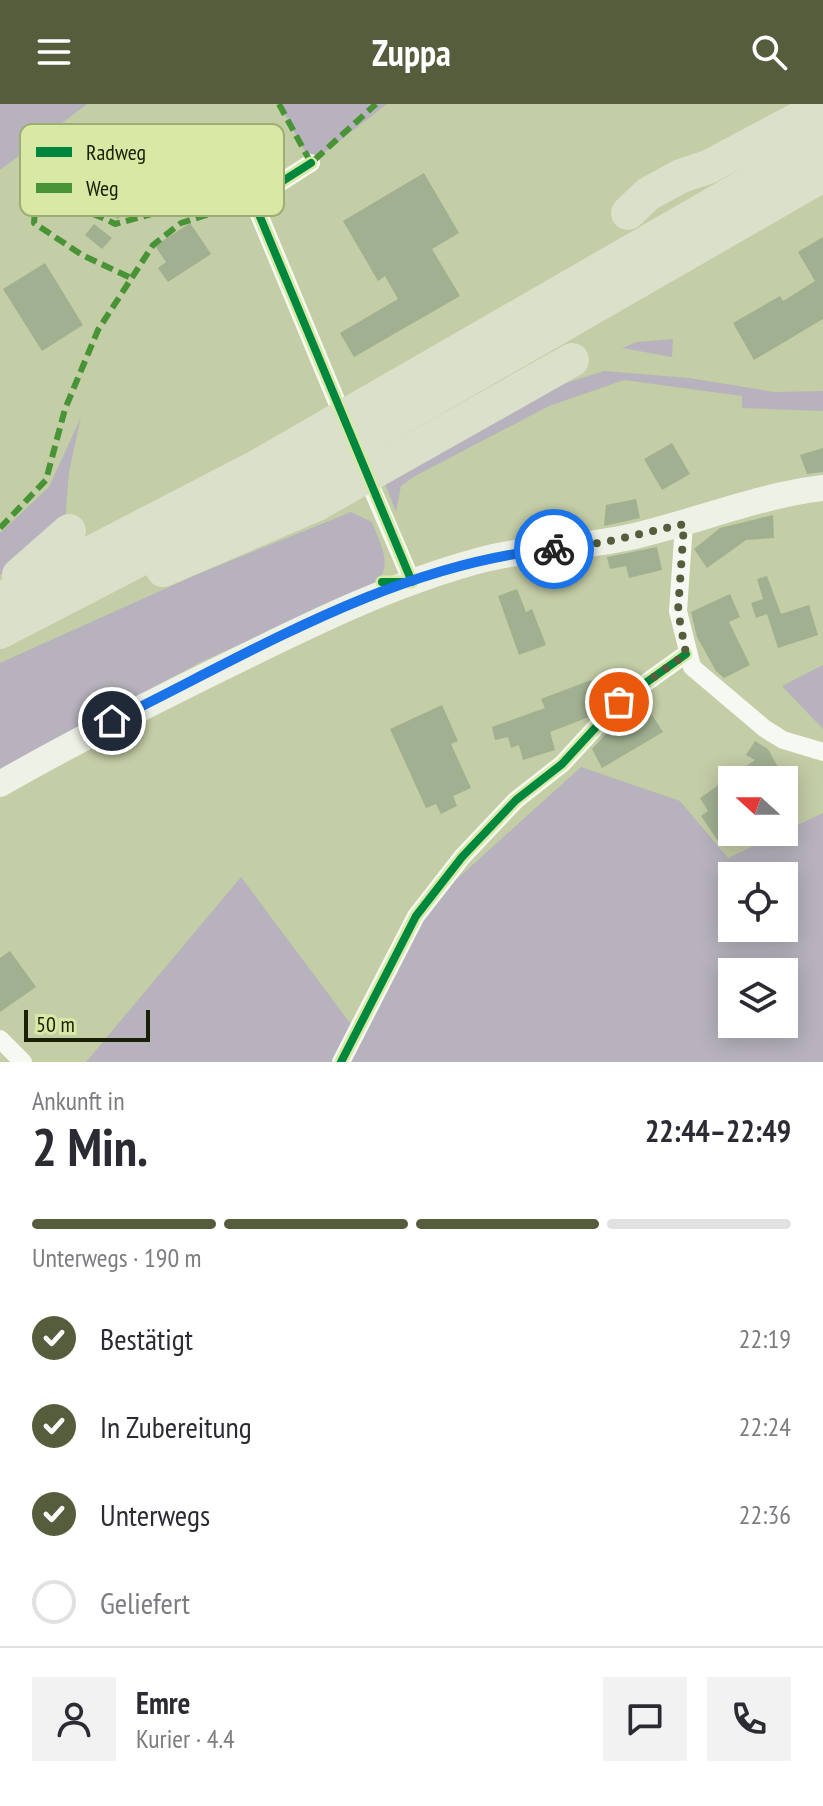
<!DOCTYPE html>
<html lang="de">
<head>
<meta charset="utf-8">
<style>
  body { margin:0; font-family:"PT Sans Narrow",sans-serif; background:#f2f2f3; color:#2b2b33; height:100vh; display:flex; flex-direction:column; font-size:30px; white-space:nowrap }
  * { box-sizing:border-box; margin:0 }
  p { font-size:26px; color:#7c7c81 }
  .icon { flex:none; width:44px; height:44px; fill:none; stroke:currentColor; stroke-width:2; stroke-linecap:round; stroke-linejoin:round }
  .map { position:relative; height:958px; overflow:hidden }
  .side { display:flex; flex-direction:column; background:#fff; flex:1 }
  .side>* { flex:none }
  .needle { width:52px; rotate:291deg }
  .buttons { position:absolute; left:718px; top:662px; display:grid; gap:16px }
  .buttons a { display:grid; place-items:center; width:80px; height:80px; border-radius:0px; background:#fff; box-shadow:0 4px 20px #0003; font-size:40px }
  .scale { position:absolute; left:24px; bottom:20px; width:126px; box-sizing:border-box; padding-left:8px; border:4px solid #1a2005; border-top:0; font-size:22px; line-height:28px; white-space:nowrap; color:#1a2005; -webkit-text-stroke:6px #d7e9a4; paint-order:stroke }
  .pin { position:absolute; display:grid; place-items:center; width:68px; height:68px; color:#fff; margin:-34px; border:4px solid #fff; border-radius:50%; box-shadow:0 2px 8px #0007 }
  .courier { position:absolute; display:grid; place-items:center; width:80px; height:80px; margin:-40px; border:6px solid #1a73e8; border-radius:50%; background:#fff; color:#222; box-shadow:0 2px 10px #0007 }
  .overview em { font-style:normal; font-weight:800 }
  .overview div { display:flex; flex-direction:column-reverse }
  .overview { display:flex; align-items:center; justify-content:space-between; height:136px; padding:0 32px }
  h1 { font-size:52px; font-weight:800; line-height:60px }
  .bar { display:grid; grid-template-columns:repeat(4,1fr); gap:12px 8px; align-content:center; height:96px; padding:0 32px }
  .bar i { height:10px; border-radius:6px; background:#e1e1e2 }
  .bar .on { background:#555d3d }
  .bar p { grid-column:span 4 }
  .line { display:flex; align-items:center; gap:20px; padding:0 32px; border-top:2px solid #e1e1e2 }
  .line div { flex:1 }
  .round { display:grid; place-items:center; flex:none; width:84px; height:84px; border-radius:0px; background:#f2f2f3 }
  ol { padding:0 32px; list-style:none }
  li { display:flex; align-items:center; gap:24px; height:88px }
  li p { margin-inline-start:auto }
  li .icon { padding:8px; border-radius:50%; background:#555d3d; color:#fff; stroke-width:4 }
  li:last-child { color:#7c7c81 }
  li i { width:44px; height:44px; border:4px solid #e1e1e2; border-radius:50% }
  header { display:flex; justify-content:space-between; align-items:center; height:104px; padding:0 32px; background:#555d3d; color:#fff; font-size:36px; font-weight:800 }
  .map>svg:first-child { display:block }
  .green { fill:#b7b2bd; fill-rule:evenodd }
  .building { fill:#a1b091 }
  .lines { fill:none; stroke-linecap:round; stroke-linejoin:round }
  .street { stroke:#f6f8f2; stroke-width:18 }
  .secondary { stroke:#eef1e6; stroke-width:26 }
  .highway { stroke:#dbe0ca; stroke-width:34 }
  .quiet { stroke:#489336; stroke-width:6; stroke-dasharray:12 6; stroke-linecap:butt }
  .cycleway-casing { stroke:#d7e9a4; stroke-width:13 }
  .cycleway { stroke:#00873e; stroke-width:8 }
  .done { stroke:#555d3d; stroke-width:8; stroke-dasharray:0 14.4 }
  .route { stroke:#1a73e8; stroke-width:10 }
  .key { fill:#d7e9a4; stroke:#9ead74; stroke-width:2 }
  .key-label { font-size:22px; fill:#1a2005 }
</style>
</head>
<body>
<header><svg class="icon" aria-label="menu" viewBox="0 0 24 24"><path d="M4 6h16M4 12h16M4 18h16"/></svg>Zuppa<svg class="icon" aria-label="search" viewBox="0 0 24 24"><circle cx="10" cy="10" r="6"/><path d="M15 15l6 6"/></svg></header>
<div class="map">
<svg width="823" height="958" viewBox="0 0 823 958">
  <rect width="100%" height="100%" fill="#c3cda6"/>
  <g class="green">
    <polygon points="0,0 87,0 0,66"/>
    <polygon points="279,0 387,0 311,59"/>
    <polygon points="673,235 672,253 622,244 637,238"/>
    <polygon points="604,267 689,274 774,288 823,287 823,307 742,304 742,292 624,276 549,302 415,372 401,382 396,408 382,372 566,279"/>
    <polygon points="81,313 69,368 65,418 0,471 0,429 49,383"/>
    <path d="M351,408L372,418C380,440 395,462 374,480L203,557L0,665V559L198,470Z"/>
    <polygon points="823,561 823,625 782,582"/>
    <path d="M581,663L680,697L728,754L823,709V958H86L241,773L356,927L416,812ZM732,772H784V824H732ZM732,868H784V920H732Z"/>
  </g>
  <g class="building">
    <polygon points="84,20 103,46 114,37 135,66 130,70 147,95 117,115 103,95 110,90 84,55 70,65 54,42"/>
    <polygon points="424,69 459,129 432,145 460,192 354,253 340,229 398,195 385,172 378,177 343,117"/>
    <polygon points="190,119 211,150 168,178 158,164 166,158 155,142"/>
    <polygon points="94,120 112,134 102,145 85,131"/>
    <polygon points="823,133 823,215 754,256 733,219 780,192 783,197 815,177 798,148"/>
    <polygon points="45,159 83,221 42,247 3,185"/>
    <polygon points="672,339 690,370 662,386 644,355"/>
    <polygon points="823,344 823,368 807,370 800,351"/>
    <polygon points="636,395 640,414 604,422 606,401"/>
    <polygon points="773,411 774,434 746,436 707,464 694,445 720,424"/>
    <polygon points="657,443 662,466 629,474 626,462 610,465 607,453"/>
    <polygon points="767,472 781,510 809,501 818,531 778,544 767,510 756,514 751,499 763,495 757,475"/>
    <polygon points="517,485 526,508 532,505 546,541 519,551 498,492"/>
    <polygon points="730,490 740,513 729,518 750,561 724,574 716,567 697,533 691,508"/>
    <polygon points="591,576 600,601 589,613 550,628 555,646 523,656 519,641 511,644 508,633 495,636 492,623 545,604 541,595"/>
    <polygon points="442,601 458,637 451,640 471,684 453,692 457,702 441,710 436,700 426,704 390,625"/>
    <polygon points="649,606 663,628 602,664 592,645 606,630"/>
    <polygon points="755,637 768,645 779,665 761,676 732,676 732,731 720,740 701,712 708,707 700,694 755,656 746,651"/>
    <polygon points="10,847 36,883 0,908 0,854"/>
  </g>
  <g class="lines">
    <g class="street">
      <polyline points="311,59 253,96 346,320"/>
      <polyline points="364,366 412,478"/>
      <polyline points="684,420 678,507 692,563 764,624 783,636 823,648"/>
      <polyline points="0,935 23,958"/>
      <polyline points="341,958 416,812 462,753 516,696 562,660 619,598 686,550"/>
    </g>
    <path class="secondary" d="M0,680C77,636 156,596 236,557C315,518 395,479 481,456C530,443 581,444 630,433C696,418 756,392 823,384"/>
    <g class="highway">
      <polyline points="628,109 648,90 681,72 708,63 823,2"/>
      <polyline points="163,466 317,400 572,256"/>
      <polyline points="19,471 69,427"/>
      <polyline points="0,496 260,361 823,37"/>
      <polyline points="0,528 282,382 823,71"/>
    </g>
    <g class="quiet">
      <polyline points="279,0 311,59 376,0"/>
      <path d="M129,173L82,151L34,119L35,107C64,100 90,106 115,120L207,95L237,96"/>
      <polyline points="0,424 46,376 65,305 98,226 153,141 181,119 253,96"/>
    </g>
    <defs>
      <g id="cycleway">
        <polyline points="311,59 253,96 412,478 382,478"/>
        <polyline points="341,958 416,812 462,753 516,696 562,660 619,598 686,550"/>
      </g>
    </defs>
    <use href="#cycleway" class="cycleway-casing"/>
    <use href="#cycleway" class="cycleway"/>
  </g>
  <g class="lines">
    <polyline class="done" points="554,445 605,438 684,420 678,507 686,550 619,598"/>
    <path class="route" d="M112,617C251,549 396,459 554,445"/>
  </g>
  <rect x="20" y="20" width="264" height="92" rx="12" class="key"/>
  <rect x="36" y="43" width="36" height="10" fill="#00873e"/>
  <rect x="36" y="79" width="36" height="10" fill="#489336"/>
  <g class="key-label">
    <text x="86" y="56">Radweg</text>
    <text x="86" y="92">Weg</text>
  </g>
</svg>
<div class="buttons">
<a><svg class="needle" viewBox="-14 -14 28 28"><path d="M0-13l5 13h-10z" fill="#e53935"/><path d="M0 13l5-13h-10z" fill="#7c7c81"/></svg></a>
<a><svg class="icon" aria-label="locate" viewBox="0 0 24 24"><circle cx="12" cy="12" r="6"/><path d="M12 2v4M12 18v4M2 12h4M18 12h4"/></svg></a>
<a><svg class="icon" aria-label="layers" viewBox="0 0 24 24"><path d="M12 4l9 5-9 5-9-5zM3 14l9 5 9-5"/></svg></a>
</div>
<div class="scale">50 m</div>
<div class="pin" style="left:619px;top:598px;background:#ea580c"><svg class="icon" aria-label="bag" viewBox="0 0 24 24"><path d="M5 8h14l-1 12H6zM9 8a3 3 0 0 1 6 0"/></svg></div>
<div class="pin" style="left:112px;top:617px;background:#1f2937"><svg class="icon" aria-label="home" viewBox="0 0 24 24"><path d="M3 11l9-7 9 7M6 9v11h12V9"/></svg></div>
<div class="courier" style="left:554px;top:445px"><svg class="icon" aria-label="bike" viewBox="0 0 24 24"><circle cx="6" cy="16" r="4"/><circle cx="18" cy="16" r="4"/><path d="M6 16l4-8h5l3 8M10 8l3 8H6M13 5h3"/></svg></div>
</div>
<section class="side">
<div class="overview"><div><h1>2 Min.</h1><p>Ankunft in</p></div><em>22:44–22:49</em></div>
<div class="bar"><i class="on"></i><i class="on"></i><i class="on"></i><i></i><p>Unterwegs · 190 m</p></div>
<ol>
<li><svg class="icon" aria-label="check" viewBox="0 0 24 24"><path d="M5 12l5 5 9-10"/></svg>Bestätigt<p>22:19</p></li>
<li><svg class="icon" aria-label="check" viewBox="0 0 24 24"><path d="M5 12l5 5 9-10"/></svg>In Zubereitung<p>22:24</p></li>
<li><svg class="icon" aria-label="check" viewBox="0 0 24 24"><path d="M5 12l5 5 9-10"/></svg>Unterwegs<p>22:36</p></li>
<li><i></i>Geliefert</li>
</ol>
<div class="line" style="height:144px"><a class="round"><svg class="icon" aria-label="person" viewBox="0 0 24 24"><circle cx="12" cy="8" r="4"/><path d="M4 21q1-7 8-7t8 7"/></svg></a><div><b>Emre</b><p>Kurier · 4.4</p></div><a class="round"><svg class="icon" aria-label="chat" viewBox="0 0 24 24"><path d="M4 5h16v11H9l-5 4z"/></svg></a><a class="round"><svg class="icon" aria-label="phone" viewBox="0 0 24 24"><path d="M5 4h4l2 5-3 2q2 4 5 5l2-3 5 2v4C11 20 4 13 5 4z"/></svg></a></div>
</section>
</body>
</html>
